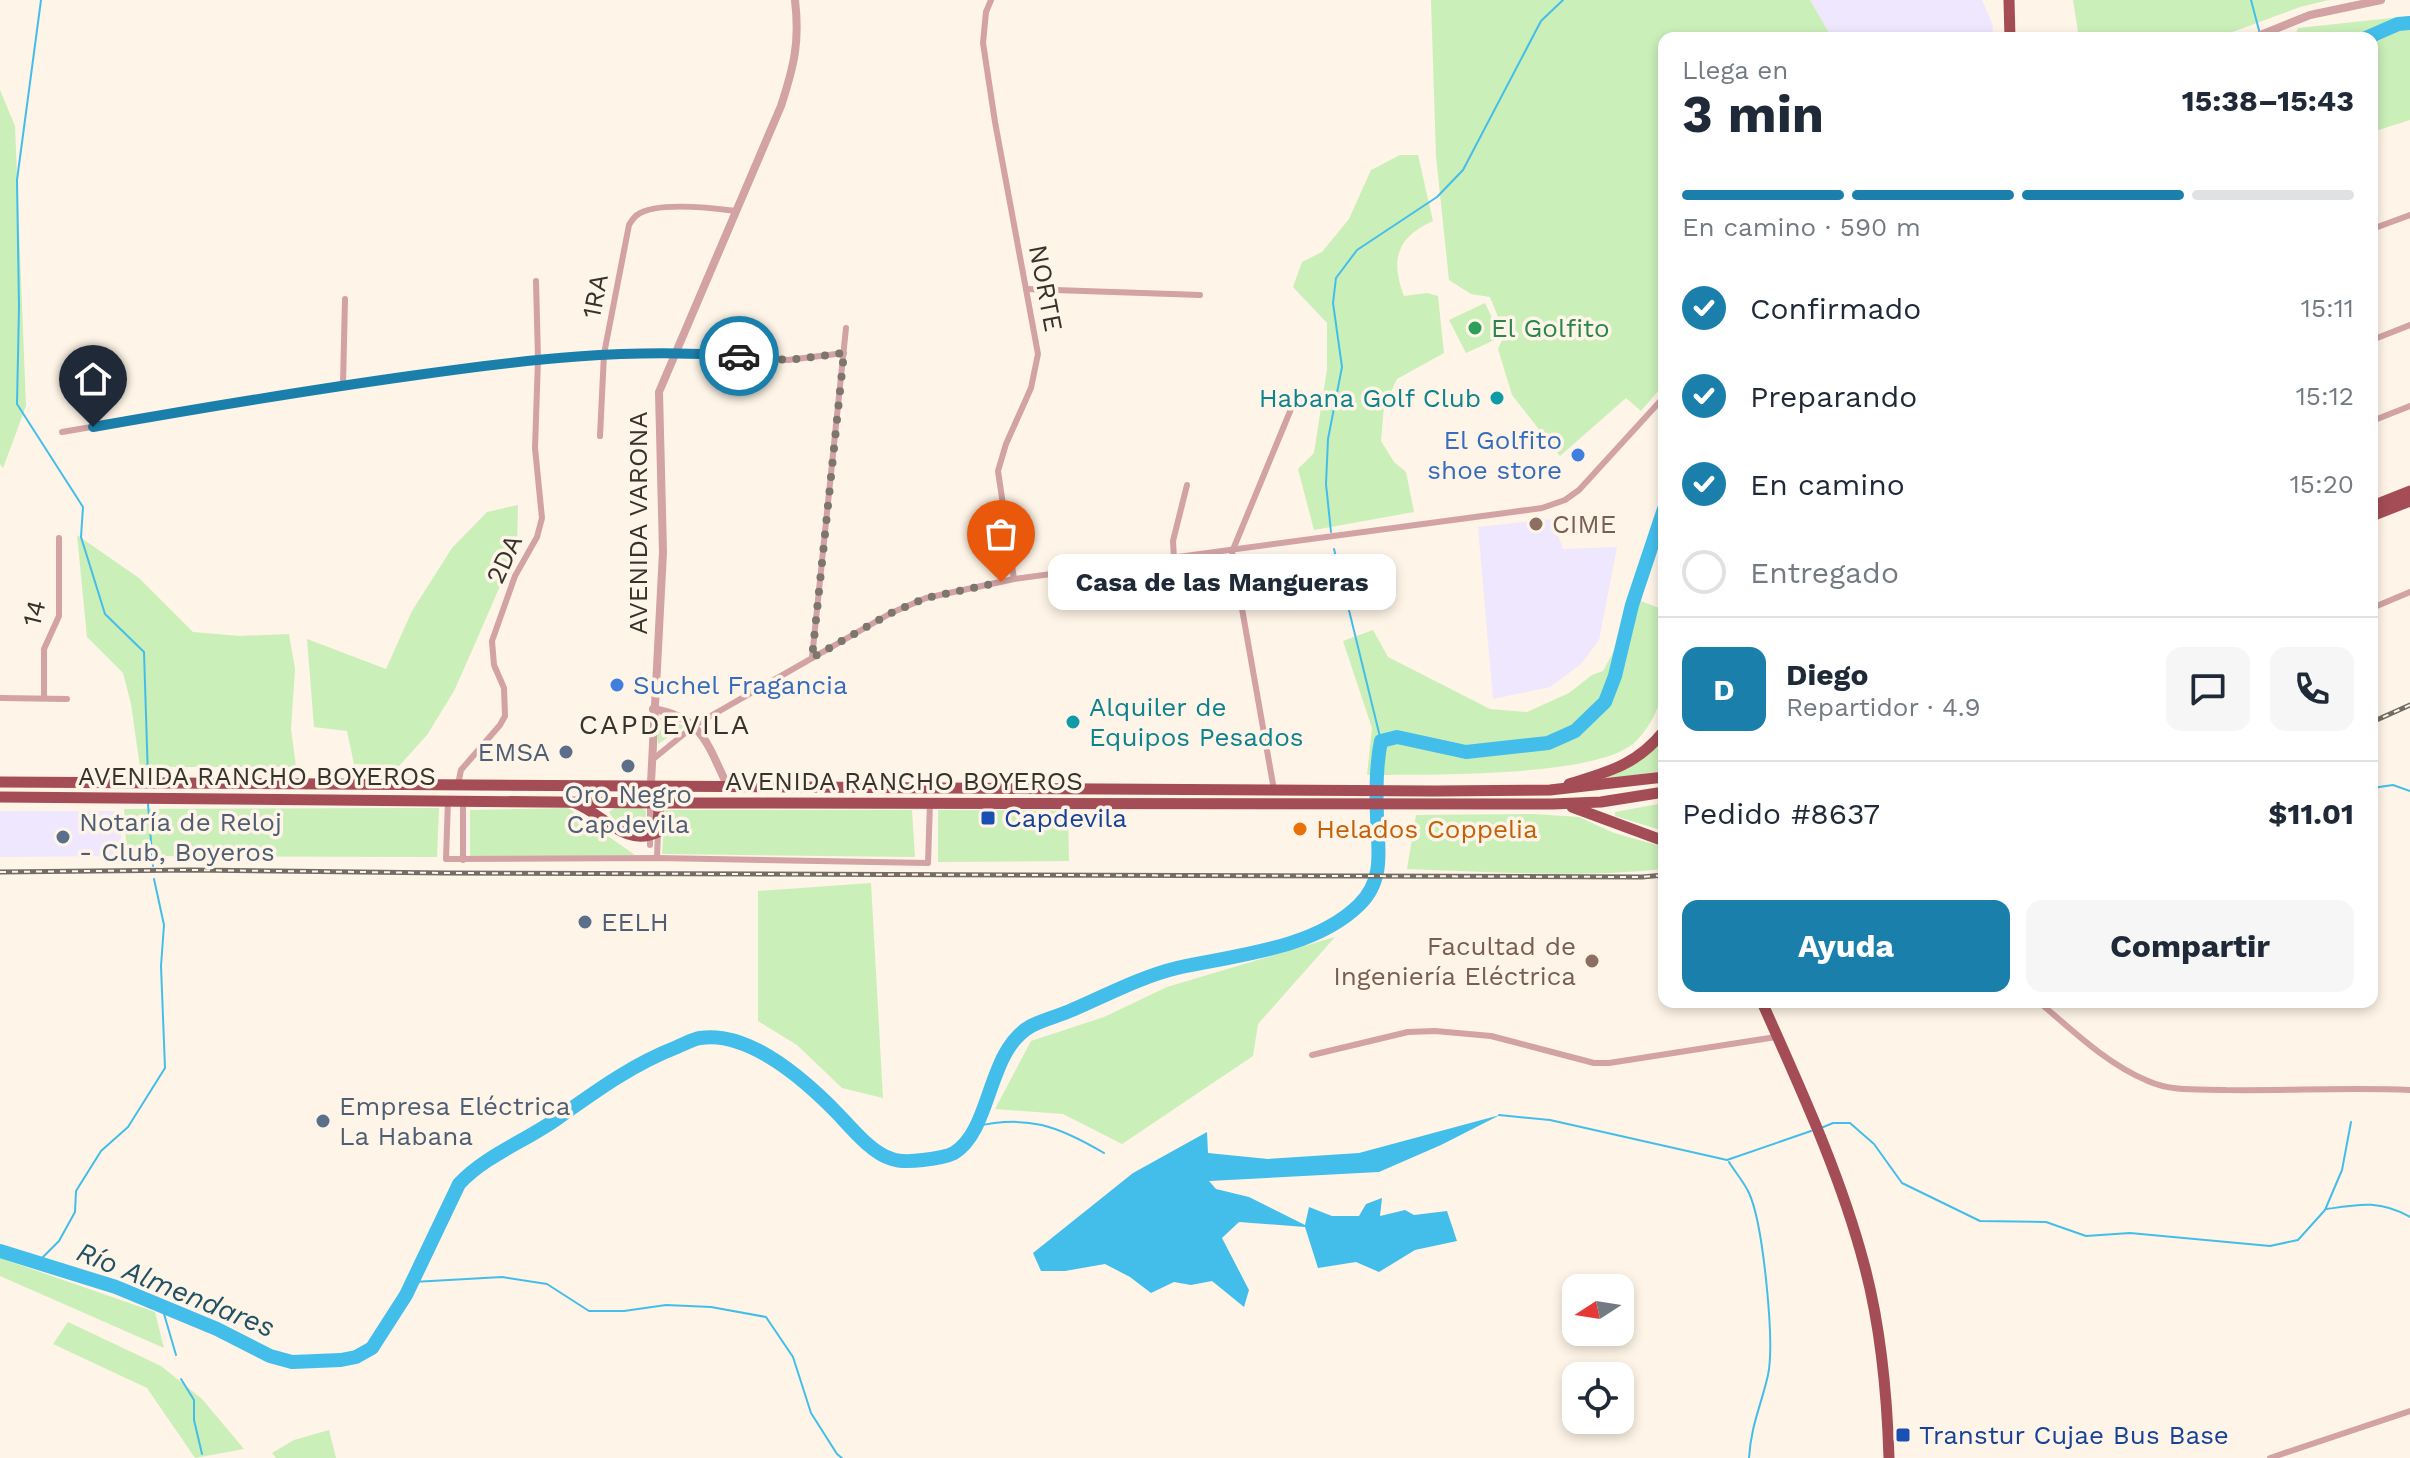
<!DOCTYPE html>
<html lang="es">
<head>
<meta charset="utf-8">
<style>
  body { margin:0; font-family:"Work Sans",sans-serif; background:#f6f6f7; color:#1f2937; height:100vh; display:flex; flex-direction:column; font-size:30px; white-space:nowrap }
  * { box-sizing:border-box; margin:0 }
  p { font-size:26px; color:#747a83 }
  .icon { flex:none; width:44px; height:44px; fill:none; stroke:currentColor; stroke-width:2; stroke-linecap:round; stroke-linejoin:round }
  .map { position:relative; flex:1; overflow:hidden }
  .drawer { position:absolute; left:1658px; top:32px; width:720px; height:976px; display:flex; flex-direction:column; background:#fff; border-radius:16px; box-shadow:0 4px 12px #0003 }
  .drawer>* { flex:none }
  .needle { width:52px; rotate:258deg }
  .fabs { position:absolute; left:1562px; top:1274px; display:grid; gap:16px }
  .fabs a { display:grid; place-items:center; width:72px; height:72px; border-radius:16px; background:#fff; box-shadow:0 4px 12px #0003; font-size:40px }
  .pin { position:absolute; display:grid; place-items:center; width:68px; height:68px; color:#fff; margin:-82px -34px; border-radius:50% 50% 50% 0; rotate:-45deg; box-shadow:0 0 8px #0007 }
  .pin .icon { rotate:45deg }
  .courier { position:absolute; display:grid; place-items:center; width:80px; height:80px; margin:-40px; border:6px solid #1a80ab; border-radius:50%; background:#fff; color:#222; box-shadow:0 2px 10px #0007 }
  .bubble { position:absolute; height:56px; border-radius:16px; background:#fff; box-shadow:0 4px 12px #0003; font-size:26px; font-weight:700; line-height:56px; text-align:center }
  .headline em { font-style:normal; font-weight:700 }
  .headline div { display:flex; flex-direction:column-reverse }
  .headline { display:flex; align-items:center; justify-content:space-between; height:136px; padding:0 24px }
  h1 { font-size:52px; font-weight:700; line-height:60px }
  .bar { display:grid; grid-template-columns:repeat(4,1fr); gap:12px 8px; align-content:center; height:96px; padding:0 24px }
  .bar i { height:10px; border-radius:6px; background:#e0e1e3 }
  .bar .selected { background:#1a80ab }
  .bar p { grid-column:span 4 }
  .line { display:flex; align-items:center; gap:20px; padding:0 24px; border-top:2px solid #e0e1e3 }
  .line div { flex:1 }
  .round { display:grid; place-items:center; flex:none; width:84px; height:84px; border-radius:16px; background:#f6f6f7 }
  ol { padding:0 24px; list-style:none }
  li { display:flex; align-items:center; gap:24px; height:88px }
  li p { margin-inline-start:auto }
  li .icon { padding:8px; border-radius:50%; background:#1a80ab; color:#fff; stroke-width:4 }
  li:last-child { color:#747a83 }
  li i { width:44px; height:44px; border:4px solid #e0e1e3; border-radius:50% }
  .primary-button { display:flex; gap:16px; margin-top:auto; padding:16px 24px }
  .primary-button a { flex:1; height:92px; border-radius:16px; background:#1a80ab; color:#fff; font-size:32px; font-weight:700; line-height:92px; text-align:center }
  .primary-button a+a { background:#f6f6f7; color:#1f2937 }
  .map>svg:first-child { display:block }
  .commercial { fill:#eee7fd }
  .green { fill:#caefb9 }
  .water { fill:#43beeb }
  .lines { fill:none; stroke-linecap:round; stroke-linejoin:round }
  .stream { stroke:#43beeb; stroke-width:2 }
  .river { stroke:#43beeb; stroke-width:14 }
  .minor { stroke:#d2a2a4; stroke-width:6 }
  .tertiary { stroke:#d2a2a4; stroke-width:8 }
  .trunk { stroke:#a44d56; stroke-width:11 }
  .rail-casing { stroke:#736d66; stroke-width:5 }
  .rail { stroke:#fef4e7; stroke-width:2; stroke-dasharray:6; stroke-linecap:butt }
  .done { stroke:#7c766e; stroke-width:8; stroke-dasharray:0 14.4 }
  .route { stroke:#1a80ab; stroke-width:10 }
  .leisure-dot { fill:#2e9e5b; stroke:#fef4e7; stroke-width:3 }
  .culture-dot { fill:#0f9aa8; stroke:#fef4e7; stroke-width:3 }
  .shop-dot { fill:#3f7fe0; stroke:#fef4e7; stroke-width:3 }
  .education-dot { fill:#8d6e63; stroke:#fef4e7; stroke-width:3 }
  .service-dot { fill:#5c6f8a; stroke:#fef4e7; stroke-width:3 }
  .transit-dot { fill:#1a4fb4; stroke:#fef4e7; stroke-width:3 }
  .food-dot { fill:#e8710a; stroke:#fef4e7; stroke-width:3 }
  .labels { text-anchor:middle; stroke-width:7; stroke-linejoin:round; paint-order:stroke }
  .street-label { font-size:26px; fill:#36322d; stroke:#fef4e7 }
  .leisure-label { font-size:26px; fill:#27864d; stroke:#fef4e7; text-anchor:start }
  .culture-label { font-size:26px; fill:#0d838f; stroke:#fef4e7; text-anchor:end }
  .shop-label { font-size:26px; fill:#366cbe; stroke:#fef4e7; text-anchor:end }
  .education-label { font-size:26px; fill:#785e54; stroke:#fef4e7; text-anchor:start }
  .service-label { font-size:26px; fill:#4e5e75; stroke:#fef4e7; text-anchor:start }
  .transit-label { font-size:26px; fill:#164399; stroke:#fef4e7; text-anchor:start }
  .food-label { font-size:26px; fill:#c56008; stroke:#fef4e7; text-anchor:start }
  .neighbourhood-label { font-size:28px; letter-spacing:2px; fill:#36322d; stroke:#fef4e7 }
  .water-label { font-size:28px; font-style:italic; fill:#205164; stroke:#fef4e7 }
</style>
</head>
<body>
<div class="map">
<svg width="2410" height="1458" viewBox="0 0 2410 1458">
  <rect width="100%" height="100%" fill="#fef4e7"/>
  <g class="commercial">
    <polygon points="1810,0 1982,0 1993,26 1992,38 1832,38"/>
    <polygon points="1552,519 1563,549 1617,547 1599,640 1581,664 1550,687 1493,699 1478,527"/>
    <polygon points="0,811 120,811 122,856 0,857"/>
  </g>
  <g class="green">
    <polygon points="1431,0 1810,0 1832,38 1664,38 1664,384 1641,411 1626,398 1560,456 1512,395 1498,349 1505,334 1490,297 1471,294 1449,280 1436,156"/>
    <polygon points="2073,0 2329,0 2300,7 2216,38 2079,38"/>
    <polygon points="2410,16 2410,120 2372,132 2372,38 2294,38 2298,28"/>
    <polygon points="0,90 15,126 26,406 3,468 0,464"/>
    <path d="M1400,155H1418L1433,221C1397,237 1390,259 1404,296L1427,293L1438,296L1444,353L1397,379L1384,406L1381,441L1394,462L1406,472L1414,512L1314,530L1298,469L1314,453L1327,369V323L1293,287L1302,262L1322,252L1349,219L1371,170Z"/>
    <polygon points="1485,303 1501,337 1466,353 1449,320"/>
    <polygon points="518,505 517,547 474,646 454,691 427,735 399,766 354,764 347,731 314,727 307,639 386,669 412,611 452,548 487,512"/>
    <polygon points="77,535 139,578 193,632 240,636 289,634 295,669 291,729 296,767 140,767 131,704 123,673 87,637"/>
    <path d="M1641,601L1664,610C1664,641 1668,686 1655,714C1650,724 1642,736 1633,744C1590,778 1426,774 1367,775L1372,728L1343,641L1373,630L1388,657L1490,709L1527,712L1569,693L1592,675L1603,671Z"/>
    <polygon points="658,717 685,726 658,744"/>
    <path d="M1663,738L1662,771L1585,782C1615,773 1645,766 1663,738Z"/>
    <polygon points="1664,803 1664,831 1615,816 1615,812"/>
    <path d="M616,807L642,808L646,811L645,826L635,831C625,828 614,822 609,812Z"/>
    <polygon points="439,808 437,857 127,856 124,809"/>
    <polygon points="568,808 635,855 470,858 470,810"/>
    <polygon points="665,810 912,810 915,857 662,854"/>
    <polygon points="938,810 1068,811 1069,861 938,862"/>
    <path d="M1534,814L1579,817L1614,833L1664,847V869C1579,878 1493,872 1407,869L1416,815Z"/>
    <polygon points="871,883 883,1098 842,1088 797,1045 758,1021 758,891"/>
    <polygon points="1335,937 1258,1024 1253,1056 1122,1144 1063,1114 995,1109 1031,1041 1104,1017 1167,987"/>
    <polygon points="0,1258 155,1312 164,1348 0,1276"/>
    <polygon points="68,1322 161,1366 202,1399 244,1449 195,1458 147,1388 53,1344"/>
    <polygon points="329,1430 336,1458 276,1458 272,1453 294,1440"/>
  </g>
  <polygon class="water" points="1500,1115 1441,1145 1379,1172 1209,1181 1216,1189 1249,1197 1305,1225 1309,1207 1332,1216 1359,1216 1366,1204 1382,1198 1380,1216 1405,1210 1414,1215 1447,1211 1457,1241 1415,1250 1379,1272 1356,1262 1318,1268 1305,1227 1239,1222 1222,1238 1249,1290 1244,1307 1212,1281 1191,1285 1174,1282 1151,1293 1130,1277 1105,1264 1065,1271 1041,1271 1033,1253 1133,1173 1207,1132 1208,1153 1268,1159 1359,1153"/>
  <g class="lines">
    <g class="stream">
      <polyline points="41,0 17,180 19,307 17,404 83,507 81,537 105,614 144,652 148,778"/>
      <polyline points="2251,0 2260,34"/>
      <polyline points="1331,532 1326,484 1328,439 1342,367 1333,303 1336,278 1357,250 1437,197 1463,170 1541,21 1563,0"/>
      <polyline points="1334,549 1381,741"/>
      <polyline points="2372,788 2393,785 2410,791"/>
      <polyline points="148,804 153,866"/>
      <polyline points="1499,1115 1550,1120 1727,1160 1811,1131"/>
      <path d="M974,1127C1027,1114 1058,1126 1104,1153"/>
      <polyline points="1821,1128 1833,1123 1850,1123 1874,1144 1902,1183 1980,1221 2046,1222 2086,1236 2130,1233 2270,1246 2298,1240 2325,1210 2342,1170 2351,1122"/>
      <path d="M1729,1162C1735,1172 1744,1182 1749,1193C1763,1223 1775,1342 1768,1375C1761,1406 1751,1425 1749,1458"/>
      <path d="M2327,1209C2360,1204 2380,1200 2410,1217"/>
      <polyline points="39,1261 59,1241 75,1212 76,1191 101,1151 128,1127 165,1068 161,966 164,925 154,879"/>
      <polyline points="413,1282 502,1277 547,1284 589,1311 624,1311 666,1305 711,1307 766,1317 793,1357 811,1413 837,1454 842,1458"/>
      <polyline points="162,1307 176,1355"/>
      <polyline points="181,1379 194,1400 194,1420 202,1454"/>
    </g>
    <g class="river">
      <polyline points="2366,38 2398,24 2410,23"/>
      <path d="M0,1251L116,1287L217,1329L270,1356L292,1362L341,1360L356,1357L372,1348L406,1295L459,1184C486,1155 526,1141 558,1118C596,1091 633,1064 677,1047C684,1044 693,1039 700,1038C750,1030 808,1083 839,1115C852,1129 873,1154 892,1159C900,1162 915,1161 923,1160C932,1159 946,1157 954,1153C992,1130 987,1050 1031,1026C1044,1019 1059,1016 1072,1010C1107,995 1140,977 1177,968C1236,955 1314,949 1359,905C1385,880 1378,849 1377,817C1376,792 1376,765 1381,741L1397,737L1466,752L1548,743L1575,731L1605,702L1615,676L1632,605L1664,509"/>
    </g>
    <g class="minor">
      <polyline points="991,0 986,12 983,43 995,122 1038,354 1031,388 1006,444 998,471 1014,579"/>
      <polyline points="2372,229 2410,215"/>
      <polyline points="1026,289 1200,295"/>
      <polyline points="2372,340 2410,325"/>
      <polyline points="343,384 345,299"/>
      <polyline points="2372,421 2410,406"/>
      <polyline points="62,432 343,384 551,357 676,352 788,360 844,353"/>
      <path d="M600,436L604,354L629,225C630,223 635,216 637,215C656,201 713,208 736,211"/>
      <polyline points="1174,559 1173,541 1187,485"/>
      <polyline points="2372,608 2410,592"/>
      <polyline points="812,658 846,328"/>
      <polyline points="0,698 67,699"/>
      <polyline points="44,698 44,649 59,616 59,538"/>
      <polyline points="652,760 695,725 891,613 926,598 1014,579 1542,508 1565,500 1579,490 1664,397"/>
      <polyline points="458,784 461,770 500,725 505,716 504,688 494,665 492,641 515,576 537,537 542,518 535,448 538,359 536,281"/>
      <polyline points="1274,790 1232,552 1291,409"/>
      <polyline points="448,800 446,859 657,858 928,863 930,802"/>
      <polyline points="650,845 650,802"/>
      <polyline points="657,858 658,832"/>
      <polyline points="463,860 463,800"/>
      <path d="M2039,1002C2073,1031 2107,1064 2148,1081C2172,1092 2200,1089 2226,1090C2288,1091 2349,1087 2410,1090"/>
      <polyline points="1312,1055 1408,1032 1435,1031 1491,1036 1594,1063 1609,1063 1776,1037"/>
      <polyline points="2270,1458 2410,1411"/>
    </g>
    <g class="tertiary">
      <polyline points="2253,38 2310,15 2381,0"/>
      <path d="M653,709C703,717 708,746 728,787"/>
      <path d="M650,802L663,552L659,392L781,106C794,66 800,42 795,0"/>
    </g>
    <g class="trunk">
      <polyline points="2009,0 2010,38"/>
      <polyline points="2372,506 2410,491"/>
      <polyline points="2372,516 2410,501"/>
      <polyline points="0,782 1434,791 1550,790 1664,777"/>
      <path d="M1569,784C1608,772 1637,765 1664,731"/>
      <polyline points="0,797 659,803 1552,804 1601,802 1664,792"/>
      <path d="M575,803C605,815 625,848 658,832L659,803"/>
      <polyline points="1572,807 1664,841"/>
      <path d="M1762,1002C1800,1088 1840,1173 1864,1264C1881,1327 1887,1393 1889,1458"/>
    </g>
    <defs>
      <g id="rail">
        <polyline points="2372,722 2410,705"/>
        <polyline points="0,872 190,870 445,873 1642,877 1664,875"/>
      </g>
    </defs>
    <use href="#rail" class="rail-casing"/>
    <use href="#rail" class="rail"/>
  </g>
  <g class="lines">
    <polyline class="done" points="739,356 788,360 844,353 812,658 891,613 926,598 1001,582"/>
    <path class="route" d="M93,427C201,408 309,390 417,375C529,359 626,348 739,356"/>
  </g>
  <circle class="leisure-dot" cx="1475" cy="328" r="8"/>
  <g class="culture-dot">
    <circle cx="1497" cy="398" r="8"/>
    <circle cx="1073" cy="722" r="8"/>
  </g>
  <g class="shop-dot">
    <circle cx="1578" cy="455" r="8"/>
    <circle cx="617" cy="685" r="8"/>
  </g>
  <g class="education-dot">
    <circle cx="1536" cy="524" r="8"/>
    <circle cx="1592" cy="961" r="8"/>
  </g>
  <g class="service-dot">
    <circle cx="566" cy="752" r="8"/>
    <circle cx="628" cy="766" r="8"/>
    <circle cx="63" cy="837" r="8"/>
    <circle cx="585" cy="922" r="8"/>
    <circle cx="323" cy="1121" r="8"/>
  </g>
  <g class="transit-dot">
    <rect x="980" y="810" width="16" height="16" rx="4"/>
    <rect x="1895" y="1427" width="16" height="16" rx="4"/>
  </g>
  <circle class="food-dot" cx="1300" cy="829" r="8"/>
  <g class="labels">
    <g class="street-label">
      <text transform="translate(1046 288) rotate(79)" y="9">NORTE</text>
      <text transform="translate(595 296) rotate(-79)" y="9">1RA</text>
      <text transform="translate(638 523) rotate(-90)" y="9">AVENIDA VARONA</text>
      <text transform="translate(504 559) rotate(-65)" y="9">2DA</text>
      <text transform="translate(34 613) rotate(-76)" y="9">14</text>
      <text x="257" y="785">AVENIDA RANCHO BOYEROS</text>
      <text x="904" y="790">AVENIDA RANCHO BOYEROS</text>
    </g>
    <g class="leisure-label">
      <text x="1491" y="337">El Golfito</text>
    </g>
    <g class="culture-label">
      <text x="1481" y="407">Habana Golf Club</text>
      <text x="1089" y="716" text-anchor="start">Alquiler de<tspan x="1089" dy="30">Equipos Pesados</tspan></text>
    </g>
    <g class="shop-label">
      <text x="1562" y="449">El Golfito<tspan x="1562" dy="30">shoe store</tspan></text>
      <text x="633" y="694" text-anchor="start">Suchel Fragancia</text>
    </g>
    <g class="education-label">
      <text x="1552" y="533">CIME</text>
      <text x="1576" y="955" text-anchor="end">Facultad de<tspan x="1576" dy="30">Ingeniería Eléctrica</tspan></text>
    </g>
    <g class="service-label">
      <text x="550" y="761" text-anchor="end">EMSA</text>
      <text x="628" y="803" text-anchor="middle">Oro Negro<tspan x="628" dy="30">Capdevila</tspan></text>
      <text x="79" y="831">Notaría de Reloj<tspan x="79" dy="30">- Club, Boyeros</tspan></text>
      <text x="601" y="931">EELH</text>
      <text x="339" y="1115">Empresa Eléctrica<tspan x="339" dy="30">La Habana</tspan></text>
    </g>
    <g class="transit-label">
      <text x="1004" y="827">Capdevila</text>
      <text x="1919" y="1444">Transtur Cujae Bus Base</text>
    </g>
    <g class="food-label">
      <text x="1316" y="838">Helados Coppelia</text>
    </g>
    <g class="neighbourhood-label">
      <text x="665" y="734">CAPDEVILA</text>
    </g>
    <g class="water-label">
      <text transform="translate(176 1289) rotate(22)" y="10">Río Almendares</text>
    </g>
  </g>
</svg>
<div class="fabs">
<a><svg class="needle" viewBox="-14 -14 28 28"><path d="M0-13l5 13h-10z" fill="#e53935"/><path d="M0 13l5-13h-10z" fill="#747a83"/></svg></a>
<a><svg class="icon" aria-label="locate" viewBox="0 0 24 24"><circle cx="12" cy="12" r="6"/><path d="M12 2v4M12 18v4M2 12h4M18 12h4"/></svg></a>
</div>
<div class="pin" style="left:1001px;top:582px;background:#ea580c"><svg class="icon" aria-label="bag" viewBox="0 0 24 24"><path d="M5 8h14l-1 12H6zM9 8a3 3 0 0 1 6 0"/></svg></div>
<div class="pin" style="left:93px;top:427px;background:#1f2937"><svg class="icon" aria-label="home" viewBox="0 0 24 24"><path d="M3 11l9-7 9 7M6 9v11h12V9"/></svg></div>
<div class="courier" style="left:739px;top:356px"><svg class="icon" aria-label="car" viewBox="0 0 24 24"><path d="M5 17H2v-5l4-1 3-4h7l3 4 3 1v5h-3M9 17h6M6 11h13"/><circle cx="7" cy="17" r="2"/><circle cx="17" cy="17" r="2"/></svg></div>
<div class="bubble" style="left:1048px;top:554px;width:348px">Casa de las Mangueras</div>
<section class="drawer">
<div class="headline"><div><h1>3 min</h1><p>Llega en</p></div><em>15:38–15:43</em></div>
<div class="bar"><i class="selected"></i><i class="selected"></i><i class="selected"></i><i></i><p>En camino · 590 m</p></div>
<ol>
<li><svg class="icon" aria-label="check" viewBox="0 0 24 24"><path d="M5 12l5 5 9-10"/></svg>Confirmado<p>15:11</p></li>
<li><svg class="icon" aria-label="check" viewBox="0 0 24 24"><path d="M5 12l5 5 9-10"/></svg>Preparando<p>15:12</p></li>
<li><svg class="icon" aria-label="check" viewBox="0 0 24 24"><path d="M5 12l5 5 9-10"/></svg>En camino<p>15:20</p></li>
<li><i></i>Entregado</li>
</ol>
<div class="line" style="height:144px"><b class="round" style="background:#1a80ab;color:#fff">D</b><div><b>Diego</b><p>Repartidor · 4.9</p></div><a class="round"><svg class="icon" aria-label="chat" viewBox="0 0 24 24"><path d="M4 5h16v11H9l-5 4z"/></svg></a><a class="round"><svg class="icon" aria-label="phone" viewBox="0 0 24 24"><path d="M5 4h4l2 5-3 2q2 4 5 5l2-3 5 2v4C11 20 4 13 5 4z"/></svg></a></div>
<div class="line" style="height:104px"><div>Pedido #8637</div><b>$11.01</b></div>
<div class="primary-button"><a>Ayuda</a><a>Compartir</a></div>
</section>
</div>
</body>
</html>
